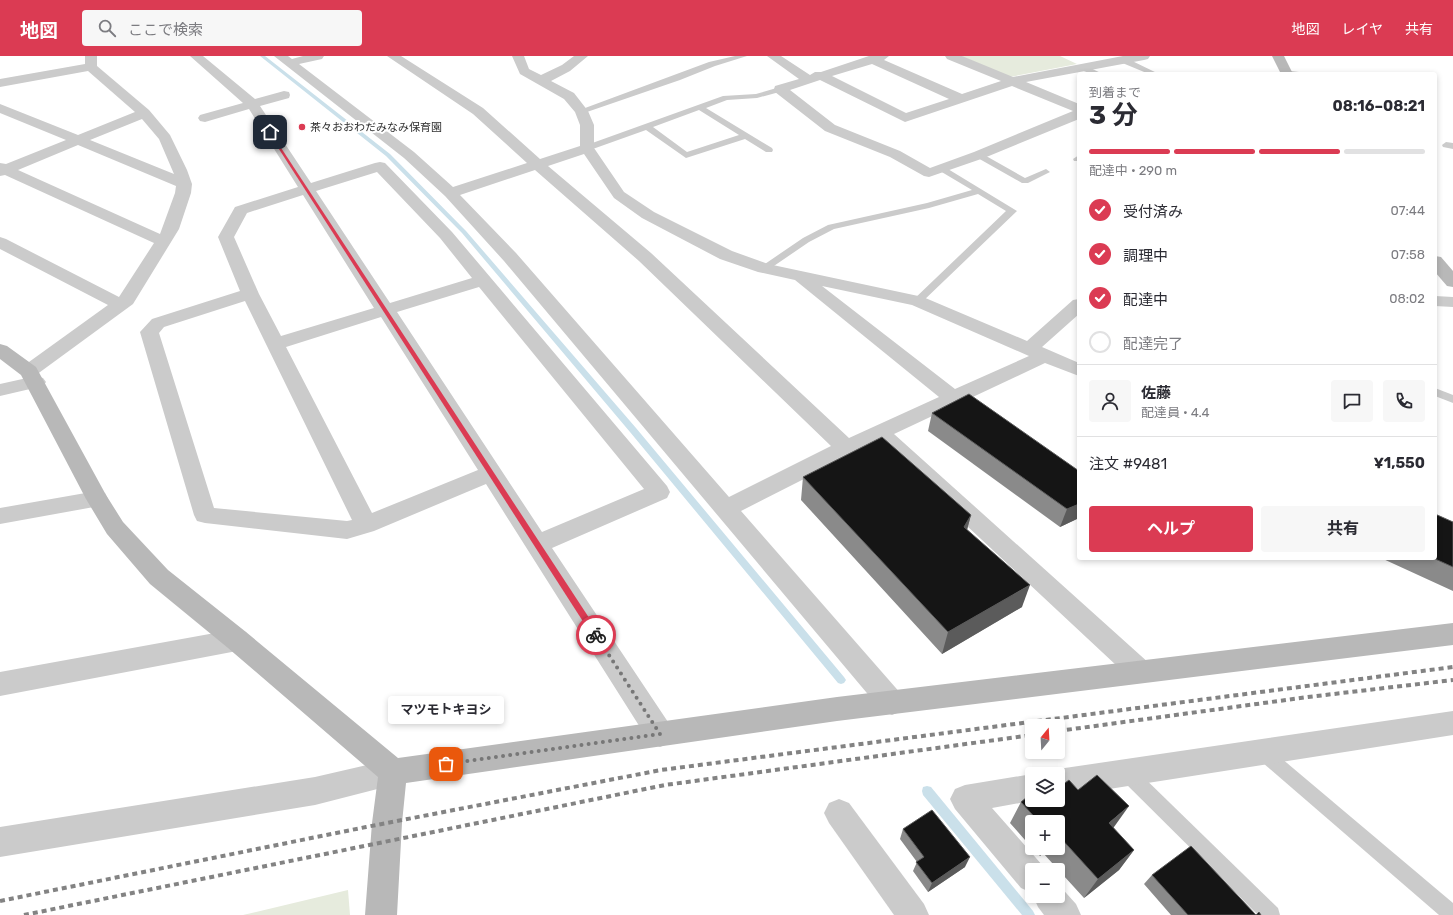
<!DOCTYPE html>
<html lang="ja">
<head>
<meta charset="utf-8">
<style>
  body { margin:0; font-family:Rubik,"Noto Sans JP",sans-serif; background:#f7f7f7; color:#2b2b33; height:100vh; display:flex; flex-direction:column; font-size:15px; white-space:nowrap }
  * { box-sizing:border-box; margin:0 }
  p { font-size:13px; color:#7c7c81 }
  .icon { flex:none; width:22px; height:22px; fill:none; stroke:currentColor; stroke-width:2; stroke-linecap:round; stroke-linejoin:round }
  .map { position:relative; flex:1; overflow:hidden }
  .sheet { position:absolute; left:1077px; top:16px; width:360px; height:488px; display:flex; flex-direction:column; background:#fff; border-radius:4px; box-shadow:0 2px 6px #0003 }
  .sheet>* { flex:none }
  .needle { width:26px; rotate:18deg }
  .buttons { position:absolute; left:1025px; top:663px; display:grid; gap:8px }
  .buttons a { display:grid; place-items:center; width:40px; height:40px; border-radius:4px; background:#fff; box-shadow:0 2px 6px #0003; font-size:20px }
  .pin { position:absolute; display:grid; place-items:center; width:34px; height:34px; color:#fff; margin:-17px; border-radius:8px; box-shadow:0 2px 6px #0006 }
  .courier { position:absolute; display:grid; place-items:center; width:40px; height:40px; margin:-20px; border:3px solid #db3b53; border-radius:50%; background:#fff; color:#222; box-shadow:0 1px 5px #0007 }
  .bubble { position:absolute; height:28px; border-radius:4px; background:#fff; box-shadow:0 2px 6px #0003; font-size:13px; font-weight:700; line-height:28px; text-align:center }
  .head em { font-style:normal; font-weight:700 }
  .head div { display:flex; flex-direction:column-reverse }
  .head { display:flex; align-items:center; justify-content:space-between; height:68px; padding:0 12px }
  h1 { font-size:26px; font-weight:700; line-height:30px }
  .bar { display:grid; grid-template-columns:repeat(4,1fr); gap:6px 4px; align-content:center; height:48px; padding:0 12px }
  .bar i { height:5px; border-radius:3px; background:#e1e1e2 }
  .bar .current { background:#db3b53 }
  .bar p { grid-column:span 4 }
  .line { display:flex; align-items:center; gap:10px; padding:0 12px; border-top:1px solid #e1e1e2 }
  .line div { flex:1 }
  .round { display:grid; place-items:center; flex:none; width:42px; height:42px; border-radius:4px; background:#f7f7f7 }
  ol { padding:0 12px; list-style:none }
  li { display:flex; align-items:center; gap:12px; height:44px }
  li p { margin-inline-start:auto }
  li .icon { padding:4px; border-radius:50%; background:#db3b53; color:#fff; stroke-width:4 }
  li:last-child { color:#7c7c81 }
  li i { width:22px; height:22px; border:2px solid #e1e1e2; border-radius:50% }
  .action { display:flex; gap:8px; margin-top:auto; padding:8px 12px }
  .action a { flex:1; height:46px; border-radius:4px; background:#db3b53; color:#fff; font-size:16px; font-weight:700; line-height:46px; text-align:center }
  .action a+a { background:#f7f7f7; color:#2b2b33 }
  header { display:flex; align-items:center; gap:24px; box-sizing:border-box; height:56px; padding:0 20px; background:#db3b53; color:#fff }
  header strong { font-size:19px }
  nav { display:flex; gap:22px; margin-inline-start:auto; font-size:14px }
  .search { width:280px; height:36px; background:#f7f7f7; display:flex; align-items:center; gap:10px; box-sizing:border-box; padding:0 14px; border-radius:4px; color:#7c7c81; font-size:15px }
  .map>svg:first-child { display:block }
  .green { fill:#e6ebdd }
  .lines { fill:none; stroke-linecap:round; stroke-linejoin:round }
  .stream { fill:#cae0ea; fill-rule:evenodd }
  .lane { fill:#cbcbcb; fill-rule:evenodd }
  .street { fill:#cbcbcb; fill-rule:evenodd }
  .secondary { fill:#b8b8b8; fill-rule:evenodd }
  .rail { stroke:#838383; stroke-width:4; stroke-dasharray:5 4; stroke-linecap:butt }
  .wall { fill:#8a8a8a }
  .shaded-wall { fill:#5b5b5b }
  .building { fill:#151515; stroke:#5b5b5b }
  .route { fill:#db3b53 }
  .done { stroke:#777; stroke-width:4; stroke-dasharray:0 7.2 }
  .poi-dot { fill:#db3b53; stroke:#fff; stroke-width:1.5 }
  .labels { text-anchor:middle; stroke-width:4; stroke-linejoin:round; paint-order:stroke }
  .far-poi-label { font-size:11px; fill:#2e2e2e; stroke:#fff; text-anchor:start }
</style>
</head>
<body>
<header>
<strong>地図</strong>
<div class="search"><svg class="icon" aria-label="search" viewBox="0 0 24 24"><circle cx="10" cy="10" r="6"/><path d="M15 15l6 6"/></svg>ここで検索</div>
<nav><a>地図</a><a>レイヤ</a><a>共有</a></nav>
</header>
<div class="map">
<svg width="1453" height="859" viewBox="0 0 1453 859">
  <rect width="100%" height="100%" fill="#fff"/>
  <g class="green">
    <polygon points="961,0 1060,0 1077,8 1010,21"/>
    <polygon points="348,834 350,859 243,859"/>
  </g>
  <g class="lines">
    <g class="stream">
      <polygon points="260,0 265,0 390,98 466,175 636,372 844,621 846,624 844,627 841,628 838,627 630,376 462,177 386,100"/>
      <polygon points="927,730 931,731 1033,855 1035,859 1022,859 923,739 922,735 923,731"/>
    </g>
    <g class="lane">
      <polygon points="735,0 747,0 715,10 680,24 584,57 581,57 577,55 709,6"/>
      <polygon points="1120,2 1126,2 1159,18 1149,18 1120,6"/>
      <polygon points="1078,9 1084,9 1103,18 1092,18 1078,13"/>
      <polygon points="1283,14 1299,16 1303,18 1285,18 1282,16"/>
      <path d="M780,31H783V35L757,42L727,44L706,52L772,92L773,94L772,96H766L745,83L686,102L646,74L590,94L587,95L583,92L584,90L723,40L756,38ZM699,54L739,79L687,96L653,71Z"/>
      <polygon points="1446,86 1453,87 1453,93 1443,91 1442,89"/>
      <polygon points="979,96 1025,122 1046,113 1050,116 1028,127 1022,127 976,101 975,99"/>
      <polygon points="1079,99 1079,105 1074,105 1073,103"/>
      <polygon points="943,110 1017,155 921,247 917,248 912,245 1006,155 978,138 929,152 834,173 809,186 768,214 764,215 759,212 803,182 828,169 927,147 972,134 940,115 939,113 940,111"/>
      <polygon points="1435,332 1453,339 1453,347 1435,340"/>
      <polygon points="1262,688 1268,691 1453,847 1453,859 1439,859 1256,701 1254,696 1256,691"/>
      <polygon points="1126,708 1132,710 1278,852 1280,859 1258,859 1120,722 1118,716 1120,710"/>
    </g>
    <g class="street">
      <path d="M85,0H97V10L149,54L170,79L187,114L192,128L191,137L179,173L133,248L36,319L29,321L22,319L19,315L22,311L108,249L0,193V181L6,183L119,241L154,187L5,119L0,120V107L6,108L66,84L0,57V48L78,79L135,56L88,15L0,31V23L85,8ZM142,63L159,83L174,118L90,84ZM78,89L176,130L175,137L160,178L18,114Z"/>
      <path d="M190,0H203L255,43L284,35L289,36L290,39L289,42L260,50L311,127L375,107L380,106L385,107L452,176L667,430L670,436L667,442L552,492L670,669L674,678L670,687L660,691L650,687L486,428L374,475L347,483L205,467L197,465L194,459L140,276L152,263L240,235L218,181L235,151L298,131L249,53L205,66L200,65L198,62L200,59L243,47ZM377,116L440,182L472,222L390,247L316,135ZM303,139L374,252L281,280L259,238L234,181L247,157ZM479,231L644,433L542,476L397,256ZM245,245L352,464L347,465L214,452L159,277L164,271ZM381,261L478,414L372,457L286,291Z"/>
      <path d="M274,0H288L292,3L303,0H324L322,3L299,8L414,96L453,131L527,107L473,58L387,0H401L483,52L540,103L580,90V69L575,56L564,43L520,18L512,0H524L529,13L541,19L562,9L574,0H588L570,15L551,25L574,37L588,55L594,69V92L624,136L654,156L732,195L768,208L923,241L1027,285L1073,244L1079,243V258L1042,291L1079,307V320L1045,307L894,378L1150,608L1154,616L1150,624L1141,627L1132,624L877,386L741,455L902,639L906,647L902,655L892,659L882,655L504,205L445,140L404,102ZM584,98L614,142L642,162L720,203L758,216L795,224L939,341L849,382L651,197L548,110ZM535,114L639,205L831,390L729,441L516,197L460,139ZM822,230L912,249L1029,300L955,333Z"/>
      <path d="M767,0H781L810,19L815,16H821L869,0H889L884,4L962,38L1001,25L947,3L945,0H962L1013,21L1123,0H1150L1148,3L1144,4L1026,26L1079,48V63L984,102L929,121L924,120L890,101L825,75L775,36L774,33L775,30L799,23ZM872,8L949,43L906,57L832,20ZM820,24L905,66L1012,30L1073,55L974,96L930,112L900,95L835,69L790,34Z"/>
      <polygon points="1435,240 1453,241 1453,251 1435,250"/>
      <polygon points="36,320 43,322 46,326 43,330 0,340 0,328"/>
      <polygon points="97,435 105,437 108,443 105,449 0,468 0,452"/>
      <polygon points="237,573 246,576 250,584 246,592 237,595 0,640 0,616"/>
      <polygon points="1453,655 1453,679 1058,741 1058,718 1048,718 1058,713"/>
      <polygon points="393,703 403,707 407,716 403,725 393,729 315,749 0,801 0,771 315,721"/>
      <polygon points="1032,718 1032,744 1036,744 992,752 1043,810 1045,814 1032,814 1032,837 1021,832 955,753 950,743 955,733 965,729"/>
      <polygon points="839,743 849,747 924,848 929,859 894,859 829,767 824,757 829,747"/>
      <polygon points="1058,828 1076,848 1081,859 1044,859 1038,851 1033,840 1058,840"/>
    </g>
    <g class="secondary">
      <polygon points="1272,0 1284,0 1293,18 1281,18"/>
      <polygon points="1435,200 1441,201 1453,215 1453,231 1447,230 1435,216"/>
      <polygon points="0,288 7,290 36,311 106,439 123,466 168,514 246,576 398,702 837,641 1453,567 1453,589 837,665 406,727 402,767 397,859 365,859 372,767 378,721 228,592 150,528 107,478 86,443 21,319 0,303"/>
    </g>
    <g class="rail">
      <polyline points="1058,675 1308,641 1453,624"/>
      <polyline points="0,845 366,771 661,714 1453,611"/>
      <polyline points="24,859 665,729 1032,679"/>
    </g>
  </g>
  <g class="wall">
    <polygon points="932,357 1079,415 1079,462 1060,471 928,375"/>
    <polygon points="803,421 971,459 967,474 1022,551 942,598 801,444"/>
    <polygon points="1453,466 1453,535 1381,502 1435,502"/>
    <polygon points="1021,746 1114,771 1113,772 1134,794 1119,814 1084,842 1043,797 1040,800 1032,792 1058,792 1058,766 1032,766 1032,792 1010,767"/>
    <polygon points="903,773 965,811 928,836 913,815 917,806 900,783"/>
    <polygon points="1152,819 1256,859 1261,859 1171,859 1144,828"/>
  </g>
  <g class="shaded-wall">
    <polygon points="1079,448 1079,462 1060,471 1067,453"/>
    <polygon points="971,459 965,481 964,471"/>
    <polygon points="1030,529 1022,551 942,598 948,576"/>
    <polygon points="1129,750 1114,771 1094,787 1109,767"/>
    <polygon points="1044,792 1046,792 1043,797 1040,800"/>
    <polygon points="1134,794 1119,814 1084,842 1098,823"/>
    <polygon points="970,801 965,811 928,836 932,827"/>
  </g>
  <g class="building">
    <polygon points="969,338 1079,415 1079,448 1067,453 932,357"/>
    <polygon points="882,381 971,459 964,471 1030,529 948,576 803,421"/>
    <polygon points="1435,458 1453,466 1453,511 1433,502 1435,502"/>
    <polygon points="1097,719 1129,750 1109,767 1134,794 1098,823 1058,779 1058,766 1039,766 1021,746 1032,737 1032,744 1058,744 1058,732 1069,724 1078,734"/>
    <polygon points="932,754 970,801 932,827 916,806 924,801 903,773"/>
    <polygon points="1191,790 1256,859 1259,856 1261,859 1188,859 1152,819"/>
  </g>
  <polygon class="route" points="270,75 599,577 599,581 593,581 268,76"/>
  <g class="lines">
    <polyline class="done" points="446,708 660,678 596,579"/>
  </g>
  <circle class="poi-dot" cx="302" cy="71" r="4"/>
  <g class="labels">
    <g class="far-poi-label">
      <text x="310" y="75">茶々おおわだみなみ保育園</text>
    </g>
  </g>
</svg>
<div class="buttons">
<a><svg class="needle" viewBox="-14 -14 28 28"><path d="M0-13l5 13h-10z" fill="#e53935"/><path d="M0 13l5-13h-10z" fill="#7c7c81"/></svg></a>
<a><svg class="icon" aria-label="layers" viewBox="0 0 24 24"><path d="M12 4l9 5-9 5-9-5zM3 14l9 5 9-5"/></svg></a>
<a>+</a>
<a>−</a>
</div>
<div class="pin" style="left:446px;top:708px;background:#ea580c"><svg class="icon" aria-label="bag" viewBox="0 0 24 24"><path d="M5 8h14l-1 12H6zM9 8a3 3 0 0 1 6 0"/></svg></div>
<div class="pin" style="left:270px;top:76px;background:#1f2937"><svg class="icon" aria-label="home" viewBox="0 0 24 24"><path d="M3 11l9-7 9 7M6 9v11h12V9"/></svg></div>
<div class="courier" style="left:596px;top:579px"><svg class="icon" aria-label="bike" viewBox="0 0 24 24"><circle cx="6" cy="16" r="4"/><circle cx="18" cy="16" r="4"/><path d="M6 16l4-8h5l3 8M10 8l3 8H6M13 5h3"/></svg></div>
<div class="bubble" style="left:388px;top:640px;width:116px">マツモトキヨシ</div>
<section class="sheet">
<div class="head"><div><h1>3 分</h1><p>到着まで</p></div><em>08:16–08:21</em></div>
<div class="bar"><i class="current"></i><i class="current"></i><i class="current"></i><i></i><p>配達中 · 290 m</p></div>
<ol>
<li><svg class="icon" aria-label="check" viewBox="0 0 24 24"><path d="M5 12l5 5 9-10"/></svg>受付済み<p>07:44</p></li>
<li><svg class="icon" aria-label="check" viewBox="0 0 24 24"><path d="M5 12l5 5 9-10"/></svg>調理中<p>07:58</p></li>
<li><svg class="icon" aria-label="check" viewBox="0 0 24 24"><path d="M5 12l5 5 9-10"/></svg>配達中<p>08:02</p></li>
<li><i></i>配達完了</li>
</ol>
<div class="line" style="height:72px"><a class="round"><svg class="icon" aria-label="person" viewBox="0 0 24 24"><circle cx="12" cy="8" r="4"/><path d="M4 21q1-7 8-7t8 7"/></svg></a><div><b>佐藤</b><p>配達員 · 4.4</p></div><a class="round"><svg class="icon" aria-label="chat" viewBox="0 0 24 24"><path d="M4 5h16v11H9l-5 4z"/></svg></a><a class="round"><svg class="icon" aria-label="phone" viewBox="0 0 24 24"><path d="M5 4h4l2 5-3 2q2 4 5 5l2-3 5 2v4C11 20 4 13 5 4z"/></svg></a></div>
<div class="line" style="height:52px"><div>注文 #9481</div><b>¥1,550</b></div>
<div class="action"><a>ヘルプ</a><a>共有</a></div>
</section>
</div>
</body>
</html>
